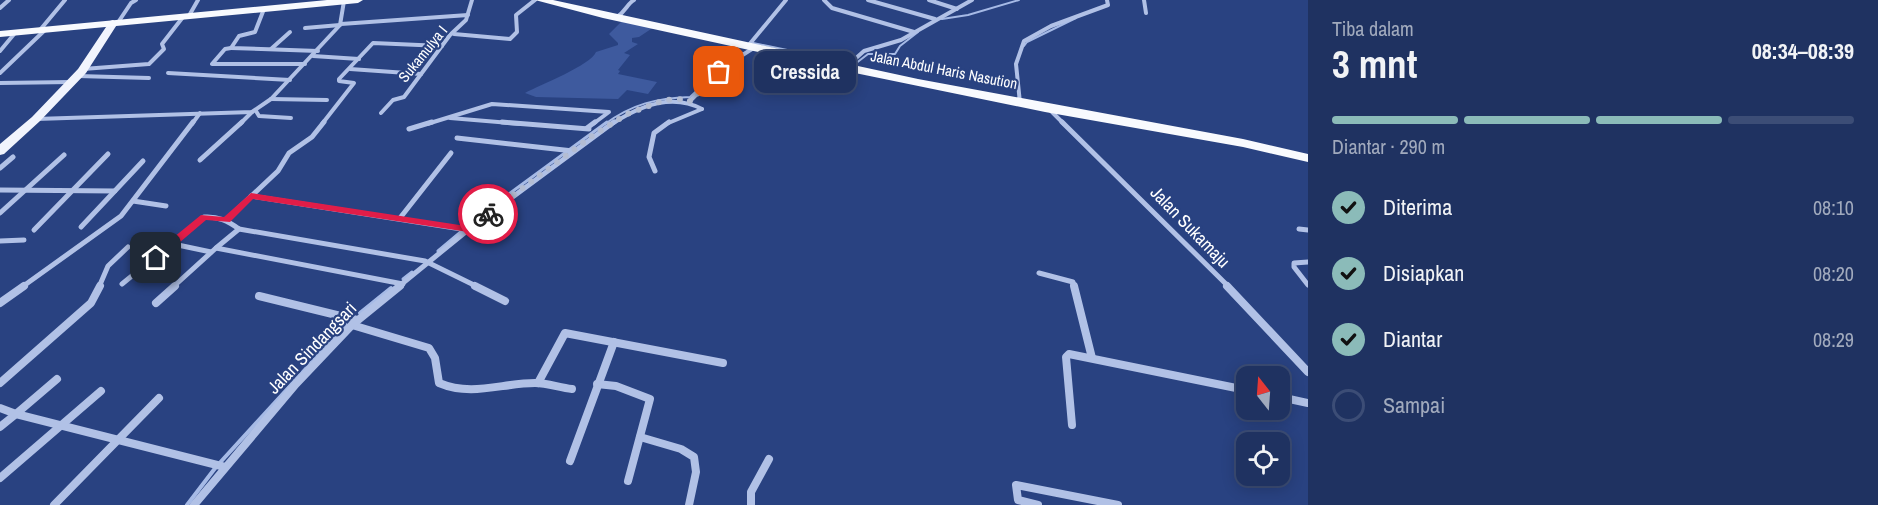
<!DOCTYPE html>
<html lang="id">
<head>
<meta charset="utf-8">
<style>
  body { margin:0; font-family:"Archivo Narrow",sans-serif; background:#2c3e6a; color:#f1f3f6; height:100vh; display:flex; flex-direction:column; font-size:22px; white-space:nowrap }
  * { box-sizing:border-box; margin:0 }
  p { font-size:20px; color:#a1aabd }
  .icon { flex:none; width:33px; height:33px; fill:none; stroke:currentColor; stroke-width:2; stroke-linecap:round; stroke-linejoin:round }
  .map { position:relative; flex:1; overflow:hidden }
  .sheet { display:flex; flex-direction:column; background:#1f3261; width:570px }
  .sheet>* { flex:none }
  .needle { width:39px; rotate:343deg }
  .tools { position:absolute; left:1236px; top:366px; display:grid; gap:12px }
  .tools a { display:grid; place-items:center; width:54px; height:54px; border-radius:12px; background:#1f3261; box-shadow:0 3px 15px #0003,0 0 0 2px #3c4d76; font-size:30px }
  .pin { position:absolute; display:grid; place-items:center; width:51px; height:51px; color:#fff; margin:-26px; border-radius:12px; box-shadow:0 3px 9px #0006 }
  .courier { position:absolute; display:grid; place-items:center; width:60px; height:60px; margin:-30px; border:4px solid #e11d48; border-radius:50%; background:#fff; color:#222; box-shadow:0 2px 8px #0007 }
  .bubble { position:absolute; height:42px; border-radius:12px; background:#1f3261; box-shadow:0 3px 15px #0003,0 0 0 2px #3c4d76; font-size:20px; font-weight:700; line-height:42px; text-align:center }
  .overview em { font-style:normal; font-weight:700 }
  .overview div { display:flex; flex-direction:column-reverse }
  .overview { display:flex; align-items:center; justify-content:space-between; height:102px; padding:0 24px }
  h1 { font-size:39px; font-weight:700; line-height:45px }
  .bar { display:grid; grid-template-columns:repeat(4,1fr); gap:9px 6px; align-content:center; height:72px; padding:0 24px }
  .bar i { height:8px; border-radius:4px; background:#3c4d76 }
  .bar .active { background:#8bbbb9 }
  .bar p { grid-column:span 4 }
  ol { padding:0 24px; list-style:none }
  li { display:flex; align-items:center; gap:18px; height:66px }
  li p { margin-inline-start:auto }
  li .icon { padding:6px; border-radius:50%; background:#8bbbb9; color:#111; stroke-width:4 }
  li:last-child { color:#a1aabd }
  li i { width:33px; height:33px; border:3px solid #3c4d76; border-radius:50% }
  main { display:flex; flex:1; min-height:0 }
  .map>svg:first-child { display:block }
  .green { fill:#3e5a9e }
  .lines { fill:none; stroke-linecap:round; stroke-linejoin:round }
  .stream-far2 { stroke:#a6bae6; stroke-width:2 }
  .stream-far1 { stroke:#a6bae6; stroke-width:3 }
  .stream { stroke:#a6bae6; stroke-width:4 }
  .minor-far2 { stroke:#b1c1e6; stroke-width:4 }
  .minor-far1 { stroke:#b1c1e6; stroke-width:5 }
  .minor { stroke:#b1c1e6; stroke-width:8 }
  .primary { fill:#f1f4fd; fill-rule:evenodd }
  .trunk { fill:#f8fafe; fill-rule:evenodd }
  .route { fill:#e11d48 }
  .done { stroke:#b4bdd3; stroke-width:6; stroke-dasharray:0 10.8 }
  .labels { text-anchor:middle; stroke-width:4.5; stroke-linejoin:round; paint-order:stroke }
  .far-street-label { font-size:15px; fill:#fff; stroke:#294281 }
  .street-label { font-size:18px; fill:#fff; stroke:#294281 }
</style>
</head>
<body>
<main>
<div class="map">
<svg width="1308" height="505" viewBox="0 0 1308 505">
  <rect width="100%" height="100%" fill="#294281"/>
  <path class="green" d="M623,20L661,29H651L639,37L632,38V42L638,44L624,53L630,55L618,70L620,71L618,74L657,82L648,94L627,90L618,99L536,97L525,93C540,85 591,65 596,52L618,45V43L609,34Z"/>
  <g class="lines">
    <g class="stream-far2">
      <polyline points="942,19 968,15 1019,0"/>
      <polyline points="753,43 855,64 868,54 895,54 900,46 918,32"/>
      <polyline points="1024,46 1027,42 1076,18"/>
      <path d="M605,124C632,104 657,98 690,97L725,64L743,53"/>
    </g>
    <g class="stream-far1">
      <polyline points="438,251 487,210 607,122"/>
      <polyline points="403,279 412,272"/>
    </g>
    <g class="stream">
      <polyline points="360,313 391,288"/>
      <polyline points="187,505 216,467 346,325"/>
    </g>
    <g class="minor-far2">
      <polyline points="824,0 832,8 914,32"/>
      <polyline points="868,0 935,19"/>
      <polyline points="929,0 957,9"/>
      <polyline points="1144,0 1146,13"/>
      <polyline points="0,8 9,0"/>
      <polyline points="264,9 255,32 239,36 231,48 318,51"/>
      <polyline points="190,14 198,0"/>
      <path d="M617,17C626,11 627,4 634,0"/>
      <polyline points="119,21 131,3 136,0"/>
      <polyline points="341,24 468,15"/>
      <polyline points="305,28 340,25"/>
      <polyline points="40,30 65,0"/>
      <polyline points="454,34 510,39 517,32 516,15 535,0"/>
      <polyline points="748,46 786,0"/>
      <polyline points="231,48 225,49 212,64 305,64"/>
      <polyline points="271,49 290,32"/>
      <polyline points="0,51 15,33"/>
      <polyline points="313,56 359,59"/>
      <polyline points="846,67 864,51 901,40 972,0"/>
      <polyline points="83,69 149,64 164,49 162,44 183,17"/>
      <polyline points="350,69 421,74"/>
      <polyline points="0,73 45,30"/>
      <polyline points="168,73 290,80"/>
      <polyline points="78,76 149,78"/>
      <polyline points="0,83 71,82"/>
      <polyline points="271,99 327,100"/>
      <polyline points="689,102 724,67 755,47"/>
      <polyline points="1020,103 1016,64 1024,41 1051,26 1108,5 1107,0"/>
      <polyline points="1048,108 1064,124"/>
      <polyline points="256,111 259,116 291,118"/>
      <polyline points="381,113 393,100 404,97 450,35 466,20 472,0"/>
      <polyline points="450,118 521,124"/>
      <polyline points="36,119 252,112 271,99 340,25 344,1"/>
      <polyline points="192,124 200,113"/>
      <polyline points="240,124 252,112"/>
      <polyline points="322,124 354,83 339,81 339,79 373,43 442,46"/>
      <polyline points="427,124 492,104 609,112 593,124"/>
      <path d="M612,124C639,106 672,93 702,109"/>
      <polyline points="666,124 702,109"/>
    </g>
    <g class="minor-far1">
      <polyline points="502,122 589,129"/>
      <polyline points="1062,122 1229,287"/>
      <polyline points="587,128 595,122"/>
      <polyline points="409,129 432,122"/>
      <polyline points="457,138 573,151"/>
      <polyline points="200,160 242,122"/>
      <polyline points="0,168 13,157"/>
      <polyline points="655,171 649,157 654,133 669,122"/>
      <polyline points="0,190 115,191"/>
      <polyline points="251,196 468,230"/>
      <polyline points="133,201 166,206"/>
      <polyline points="0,213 64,155"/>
      <polyline points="400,218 451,153"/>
      <polyline points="226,220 278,171 289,153 312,137 324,122"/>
      <polyline points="81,227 143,161"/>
      <polyline points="1299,229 1308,230"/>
      <polyline points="34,230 108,154"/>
      <polyline points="0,241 24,240"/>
      <polyline points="173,244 211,252"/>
      <polyline points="216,248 239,229"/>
      <polyline points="1308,262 1294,263 1294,267 1308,285"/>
      <polyline points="1039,273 1073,282 1074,287"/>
      <path d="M122,284L204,217C218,216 228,221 239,229L425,261L478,287"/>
      <polyline points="22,287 121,216 193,122"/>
      <polyline points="99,287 108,266 128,247"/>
      <polyline points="173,287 216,248 403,284"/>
      <polyline points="398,287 468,230 614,122"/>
    </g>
    <g class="minor">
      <polyline points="475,286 505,301"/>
      <polyline points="1074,286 1092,358"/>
      <polyline points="1227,286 1308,372"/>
      <polyline points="259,296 357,320"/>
      <polyline points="0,303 24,286"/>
      <polyline points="156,303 175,286"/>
      <path d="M352,325L429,348L435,358L439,383C472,397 502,383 535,383C548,383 560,388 572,389"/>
      <polyline points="57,379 16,414 225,467"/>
      <polyline points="0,383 91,303 100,286"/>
      <polyline points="538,383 565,333 723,363"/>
      <polyline points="597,384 616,386 650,399 628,481"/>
      <polyline points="1280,397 1308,403"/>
      <polyline points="0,408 16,414 0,427"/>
      <polyline points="1072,425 1066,357 1069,354 1246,390"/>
      <polyline points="640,437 681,449 694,457 696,472 689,505"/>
      <polyline points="570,461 614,342"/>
      <polyline points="0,478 101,391"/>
      <polyline points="54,505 159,398"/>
      <polyline points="194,505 296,384 352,325 400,286"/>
      <polyline points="751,505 751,492 769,459"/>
      <polyline points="1038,505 1018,500 1016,485 1118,505"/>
    </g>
    <polygon class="primary" points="113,20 118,23 86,73 40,121 4,154 0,155 0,144 32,117 78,69 110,21"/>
    <g class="trunk">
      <polygon points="327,0 363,0 358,3 0,37 0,31"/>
      <polygon points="535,0 553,0 918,79 1243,139 1308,154 1308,162 1243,147 1045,112 855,73 603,18"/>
    </g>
  </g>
  <polygon class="route" points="251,193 466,226 485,212 493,214 468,232 253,199 230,222 206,220 159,260 152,260 152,255 201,215 224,217"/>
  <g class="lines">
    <polyline class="done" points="488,214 592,136 627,114 665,100 679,99 689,102 719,72"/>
  </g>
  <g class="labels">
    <g class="far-street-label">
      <text transform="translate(423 54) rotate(-51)" y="5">Sukamulya I</text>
      <text transform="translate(944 70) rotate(11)" y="5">Jalan Abdul Haris Nasution</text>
    </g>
    <g class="street-label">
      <text transform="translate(1190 227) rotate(46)" y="6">Jalan Sukamaju</text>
      <text transform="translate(312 348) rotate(-46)" y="6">Jalan Sindangsari</text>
    </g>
  </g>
</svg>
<div class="tools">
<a><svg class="needle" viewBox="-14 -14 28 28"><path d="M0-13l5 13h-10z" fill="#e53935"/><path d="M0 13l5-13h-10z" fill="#a1aabd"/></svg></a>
<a><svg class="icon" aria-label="locate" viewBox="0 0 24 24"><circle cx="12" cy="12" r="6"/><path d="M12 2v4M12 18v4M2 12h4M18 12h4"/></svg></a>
</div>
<div class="pin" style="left:719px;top:72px;background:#ea580c"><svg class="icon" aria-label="bag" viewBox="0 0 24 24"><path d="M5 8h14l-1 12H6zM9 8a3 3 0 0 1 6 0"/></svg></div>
<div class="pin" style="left:156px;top:258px;background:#1f2937"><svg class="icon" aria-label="home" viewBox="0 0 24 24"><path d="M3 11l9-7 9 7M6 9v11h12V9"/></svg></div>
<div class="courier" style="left:488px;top:214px"><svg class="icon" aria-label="bike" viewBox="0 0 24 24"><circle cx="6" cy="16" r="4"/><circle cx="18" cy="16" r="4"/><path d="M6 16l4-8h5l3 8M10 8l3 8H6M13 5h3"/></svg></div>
<div class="bubble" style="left:754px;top:51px;width:102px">Cressida</div>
</div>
<section class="sheet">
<div class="overview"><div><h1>3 mnt</h1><p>Tiba dalam</p></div><em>08:34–08:39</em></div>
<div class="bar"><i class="active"></i><i class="active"></i><i class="active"></i><i></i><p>Diantar · 290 m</p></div>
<ol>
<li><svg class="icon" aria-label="check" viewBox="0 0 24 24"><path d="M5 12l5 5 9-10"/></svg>Diterima<p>08:10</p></li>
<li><svg class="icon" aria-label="check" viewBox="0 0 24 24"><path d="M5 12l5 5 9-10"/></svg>Disiapkan<p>08:20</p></li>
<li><svg class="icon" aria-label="check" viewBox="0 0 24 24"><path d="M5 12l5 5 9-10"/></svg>Diantar<p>08:29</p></li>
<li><i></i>Sampai</li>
</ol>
</section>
</main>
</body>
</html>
